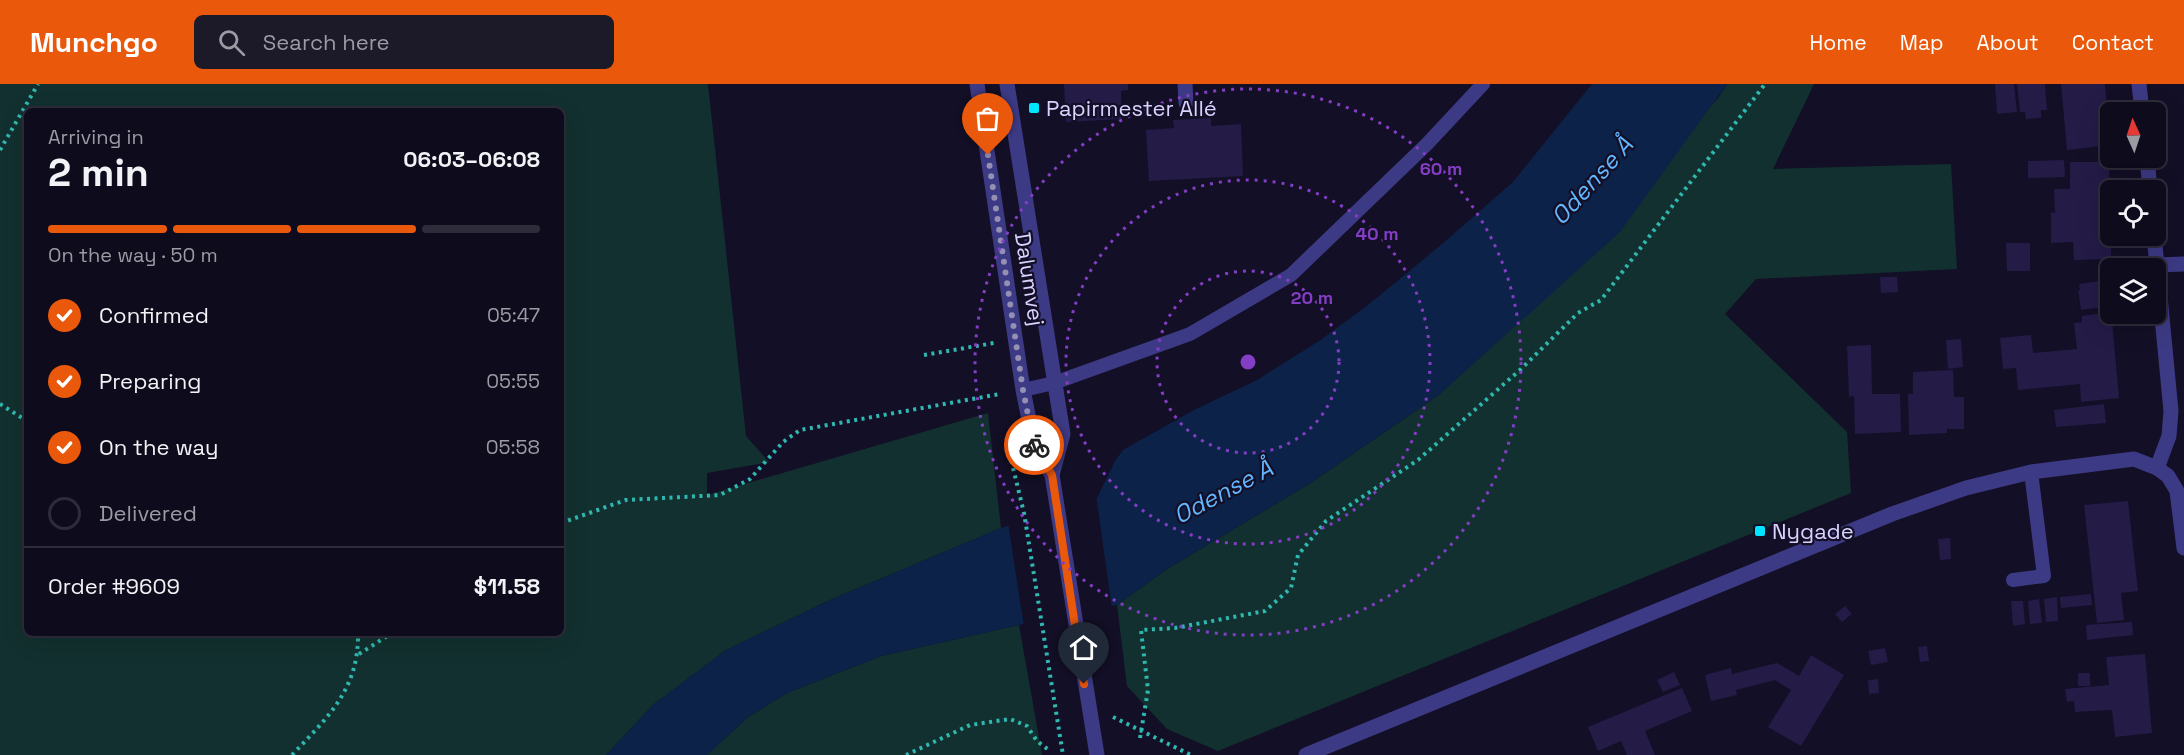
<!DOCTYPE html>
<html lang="en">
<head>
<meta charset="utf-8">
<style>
  body { margin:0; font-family:"Space Grotesk",sans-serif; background:#1c1929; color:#f1f3f6; height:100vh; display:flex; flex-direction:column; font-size:22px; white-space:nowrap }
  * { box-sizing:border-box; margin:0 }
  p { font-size:20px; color:#9b9ba3 }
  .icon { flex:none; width:33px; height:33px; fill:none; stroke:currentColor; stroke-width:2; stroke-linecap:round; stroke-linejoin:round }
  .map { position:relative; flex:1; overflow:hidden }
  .panel { position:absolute; left:24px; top:24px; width:540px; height:528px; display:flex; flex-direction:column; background:#0e0b1c; border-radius:9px; box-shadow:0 6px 24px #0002,0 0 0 2px #2e2b3b }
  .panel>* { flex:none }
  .needle { width:39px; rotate:357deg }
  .fabs { position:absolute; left:2100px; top:18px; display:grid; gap:12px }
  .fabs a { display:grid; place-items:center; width:66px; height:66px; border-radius:9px; background:#0e0b1c; box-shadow:0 6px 24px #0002,0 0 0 2px #2e2b3b; font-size:30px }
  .pin { position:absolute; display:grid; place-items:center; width:51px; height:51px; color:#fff; margin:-62px -26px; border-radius:50% 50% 50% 0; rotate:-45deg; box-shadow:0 0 6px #0007 }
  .pin .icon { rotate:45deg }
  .courier { position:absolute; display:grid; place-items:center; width:60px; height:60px; margin:-30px; border:4px solid #ea580c; border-radius:50%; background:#fff; color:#222; box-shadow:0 2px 8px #0007 }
  .summary em { font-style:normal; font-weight:700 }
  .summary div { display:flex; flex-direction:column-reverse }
  .summary { display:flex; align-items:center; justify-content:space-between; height:102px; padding:0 24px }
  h1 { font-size:39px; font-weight:700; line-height:45px }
  .bar { display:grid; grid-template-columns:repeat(4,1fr); gap:9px 6px; align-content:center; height:72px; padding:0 24px }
  .bar i { height:8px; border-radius:4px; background:#2e2b3b }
  .bar .active { background:#ea580c }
  .bar p { grid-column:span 4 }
  .line { display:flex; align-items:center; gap:15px; padding:0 24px; border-top:2px solid #2e2b3b }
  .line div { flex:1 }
  ol { padding:0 24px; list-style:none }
  li { display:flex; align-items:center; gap:18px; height:66px }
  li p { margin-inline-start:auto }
  li .icon { padding:6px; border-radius:50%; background:#ea580c; color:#fff; stroke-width:4 }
  li:last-child { color:#9b9ba3 }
  li i { width:33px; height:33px; border:3px solid #2e2b3b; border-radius:50% }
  header { display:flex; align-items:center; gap:36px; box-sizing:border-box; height:84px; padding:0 30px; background:#ea580c; color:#fff }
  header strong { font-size:28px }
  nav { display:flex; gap:33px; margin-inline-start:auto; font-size:21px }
  .search { width:420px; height:54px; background:#1c1929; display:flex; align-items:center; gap:15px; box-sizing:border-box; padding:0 21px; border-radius:9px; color:#9b9ba3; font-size:22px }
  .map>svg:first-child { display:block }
  .green { fill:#12302f; fill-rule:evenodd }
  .water { fill:#0c2248 }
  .pier { fill:#130f26 }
  .building { fill:#241b47 }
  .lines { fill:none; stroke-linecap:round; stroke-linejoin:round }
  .path { stroke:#2fb8b0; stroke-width:4; stroke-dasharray:3 4.5; stroke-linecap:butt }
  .service { stroke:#3d3a85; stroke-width:14 }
  .minor { stroke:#3d3a85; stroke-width:15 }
  .tertiary { stroke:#3d3a85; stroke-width:15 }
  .done { stroke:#948fb3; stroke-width:6; stroke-dasharray:0 10.8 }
  .route { stroke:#ea580c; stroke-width:8 }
  .ring { fill:none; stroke:#843dc5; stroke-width:3; stroke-dasharray:3 6 }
  .poi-dot { fill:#00e5ff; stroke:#130f26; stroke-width:2 }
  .labels { text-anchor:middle; stroke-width:4.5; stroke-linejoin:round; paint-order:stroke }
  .poi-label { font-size:22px; fill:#d9d4ff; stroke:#130f26; text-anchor:start }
  .street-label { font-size:22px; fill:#d9d4ff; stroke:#130f26 }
  .water-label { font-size:24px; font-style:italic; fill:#62b6ff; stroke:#130f26 }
  .centre { fill:#843dc5; stroke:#130f26; stroke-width:3 }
  .ring-label { font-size:18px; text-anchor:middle; font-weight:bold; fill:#843dc5; stroke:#130f26; stroke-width:4.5; stroke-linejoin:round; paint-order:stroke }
</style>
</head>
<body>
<header>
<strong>Munchgo</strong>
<div class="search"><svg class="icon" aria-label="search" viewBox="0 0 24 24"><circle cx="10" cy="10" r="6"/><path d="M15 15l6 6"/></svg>Search here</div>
<nav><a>Home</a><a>Map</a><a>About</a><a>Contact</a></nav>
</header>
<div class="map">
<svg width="2184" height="671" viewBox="0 0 2184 671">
  <rect width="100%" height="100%" fill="#130f26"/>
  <g class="green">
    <path d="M0,0H708L746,352L769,378L707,389V411L988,329L1001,444L830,516L726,566L653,621L606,671H0ZM27,27H561V549H27Z"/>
    <polygon points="1727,0 1814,0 1773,85 1951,80 1957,185 1756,195 1725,230 1847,348 1851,409 1218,667 1167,645 1127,602 1117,521 1167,485 1309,400 1440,310 1718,14"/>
    <polygon points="1019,541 1042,671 707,671 748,633 787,609 881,572"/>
  </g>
  <polygon class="water" points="1592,0 1727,0 1620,148 1440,310 1309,400 1167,485 1117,521 1019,541 881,572 787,609 748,633 707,671 606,671 653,621 726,566 830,516 1001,444 1097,414 1115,377 1123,366 1194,326 1257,296 1319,257 1368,221 1442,160 1513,98"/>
  <polygon class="pier" points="1096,411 1112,525 1024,543 1008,438"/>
  <g class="building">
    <polygon points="1064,0 1128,0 1128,6 1121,7 1122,35 1066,38"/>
    <polygon points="1995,0 2014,0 2017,28 1997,30"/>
    <polygon points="2017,0 2045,0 2047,26 2041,26 2041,34 2026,35 2025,28 2020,28"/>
    <polygon points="2061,0 2105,0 2110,61 2067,66"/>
    <polygon points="1211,34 1211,42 1241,40 1243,92 1149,97 1146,46 1174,44 1173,36"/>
    <polygon points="2064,76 2065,93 2028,94 2028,77"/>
    <polygon points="2070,78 2109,78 2110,152 2116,152 2116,159 2111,160 2111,175 2074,176 2073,158 2051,159 2051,128 2055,129 2054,105 2070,105"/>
    <polygon points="2006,159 2030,159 2030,187 2007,187"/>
    <polygon points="1880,193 1897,193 1898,208 1881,209"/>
    <polygon points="2107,196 2110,215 2108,215 2109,222 2081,226 2078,206 2080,206 2079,200"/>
    <polygon points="2103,229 2103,236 2112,236 2119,314 2081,318 2080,300 2018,306 2016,284 2003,285 2000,254 2031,251 2033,269 2077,265 2074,239 2082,238 2082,232"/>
    <polygon points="1961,255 1963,283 1948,285 1946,256"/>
    <polygon points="1871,261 1872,310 1900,310 1901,348 1855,350 1854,312 1849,313 1847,262"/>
    <polygon points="1953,286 1954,313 1964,313 1964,345 1947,345 1947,349 1909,351 1908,310 1913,310 1913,288"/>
    <polygon points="2104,320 2106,339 2056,343 2054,326"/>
    <polygon points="2128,417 2138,507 2121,509 2124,536 2097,539 2084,421"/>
    <polygon points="1950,454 1951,475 1940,476 1938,455"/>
    <polygon points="2091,510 2092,521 2061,524 2060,513"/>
    <polygon points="2057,513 2058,537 2046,538 2044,515"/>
    <polygon points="2039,515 2042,539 2030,540 2028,517"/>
    <polygon points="2011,517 2023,517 2025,540 2013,542"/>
    <polygon points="1845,522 1852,530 1842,538 1835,530"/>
    <polygon points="2132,538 2133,551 2087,556 2086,541"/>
    <polygon points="1927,562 1929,577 1920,578 1918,563"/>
    <polygon points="1885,564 1888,578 1871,581 1868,567"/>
    <polygon points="2145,570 2152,649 2115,653 2112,626 2075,628 2074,617 2067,618 2065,605 2109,601 2106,573"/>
    <polygon points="1811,571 1844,591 1801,662 1768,643 1791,606 1775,596 1736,606 1737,611 1711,617 1705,591 1731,584 1732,590 1777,579 1799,592"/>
    <polygon points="1674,588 1680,601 1663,608 1657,596"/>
    <rect x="2078" y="589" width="12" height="13"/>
    <polygon points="1878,595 1879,609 1869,610 1868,596"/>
    <polygon points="1682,604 1692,627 1645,647 1655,671 1627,671 1621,657 1598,667 1588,643"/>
  </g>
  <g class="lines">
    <g class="path">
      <polyline points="0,66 38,0"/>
      <polyline points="924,271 994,259"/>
      <polyline points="0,320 27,337"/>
      <polyline points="1008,355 1007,359 1024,429 1063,671"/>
      <polyline points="561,439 626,416 720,411 750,395 783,358 800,346 1000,310"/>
      <polyline points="359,570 392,549"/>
      <polyline points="1113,633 1191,671"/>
      <polyline points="1140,654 1148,606 1141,546 1175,544 1265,527 1291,504 1298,471 1326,437 1418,376 1521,285 1578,229 1601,216 1765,0"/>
      <path d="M292,671C328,633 359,605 358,549"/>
      <polyline points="906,671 970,641 1010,635 1027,642 1037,657 1050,667"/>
    </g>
    <g class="service">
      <polyline points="1023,306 1054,299 1190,250 1291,191 1427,60 1483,0"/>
      <polyline points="2013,496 2044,492 2031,388"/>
    </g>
    <g class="minor">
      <polyline points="1185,0 1186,19"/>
      <polyline points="2139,0 2142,28"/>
      <polyline points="2147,74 2150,106"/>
      <polyline points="2154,152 2157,181"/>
    </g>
    <g class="tertiary">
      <polyline points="977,0 1023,306 1034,360 1052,391 1097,671"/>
      <polyline points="1007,0 1063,350 1052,391"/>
      <polyline points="2157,384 2169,352 2171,327 2157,181 2184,180"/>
      <polyline points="1306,671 1892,430 1966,404 2031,388 2134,375 2157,384 2168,392 2177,407 2184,464"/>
    </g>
  </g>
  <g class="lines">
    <polyline class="done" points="988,71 1023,306 1034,361"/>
    <polyline class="route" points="1034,361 1052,391 1084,600"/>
  </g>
  <g class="ring">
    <circle cx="1248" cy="278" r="91"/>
    <circle cx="1248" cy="278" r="182"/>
    <circle cx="1248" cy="278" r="273"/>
  </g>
  <g class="poi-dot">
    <rect x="1028" y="18" width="12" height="12" rx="3"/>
    <rect x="1754" y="441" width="12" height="12" rx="3"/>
  </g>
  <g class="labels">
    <g class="poi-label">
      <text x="1046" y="32">Papirmester Allé</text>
      <text x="1772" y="455">Nygade</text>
    </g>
    <g class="street-label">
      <text transform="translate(1030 195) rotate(81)" y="8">Dalumvej</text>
    </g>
    <g class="water-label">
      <text transform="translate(1592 97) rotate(-48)" y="8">Odense Å</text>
      <text transform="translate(1223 408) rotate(-28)" y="8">Odense Å</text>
    </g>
  </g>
  <circle cx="1248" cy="278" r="9" class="centre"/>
  <g class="ring-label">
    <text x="1441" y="91">60 m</text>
    <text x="1377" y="156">40 m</text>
    <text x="1312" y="220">20 m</text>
  </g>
</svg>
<div class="fabs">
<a><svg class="needle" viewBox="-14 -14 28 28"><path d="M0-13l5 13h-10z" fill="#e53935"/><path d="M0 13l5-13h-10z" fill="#9b9ba3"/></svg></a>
<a><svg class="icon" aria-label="locate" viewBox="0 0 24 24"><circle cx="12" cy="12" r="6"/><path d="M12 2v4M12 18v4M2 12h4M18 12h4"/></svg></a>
<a><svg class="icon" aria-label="layers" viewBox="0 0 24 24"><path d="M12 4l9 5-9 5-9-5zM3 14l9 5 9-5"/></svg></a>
</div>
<div class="pin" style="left:988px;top:71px;background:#ea580c"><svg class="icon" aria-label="bag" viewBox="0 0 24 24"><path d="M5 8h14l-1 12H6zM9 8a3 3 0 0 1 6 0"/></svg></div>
<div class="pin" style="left:1084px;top:600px;background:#1f2937"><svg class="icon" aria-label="home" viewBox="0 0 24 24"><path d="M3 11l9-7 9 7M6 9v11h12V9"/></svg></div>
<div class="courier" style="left:1034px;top:361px"><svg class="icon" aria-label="bike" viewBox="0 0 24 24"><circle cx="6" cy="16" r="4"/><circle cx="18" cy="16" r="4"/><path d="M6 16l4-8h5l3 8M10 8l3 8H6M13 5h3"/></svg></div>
<section class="panel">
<div class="summary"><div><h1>2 min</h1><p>Arriving in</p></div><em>06:03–06:08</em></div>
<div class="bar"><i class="active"></i><i class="active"></i><i class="active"></i><i></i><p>On the way · 50 m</p></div>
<ol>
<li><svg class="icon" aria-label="check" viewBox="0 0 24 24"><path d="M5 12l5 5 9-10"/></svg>Confirmed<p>05:47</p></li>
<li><svg class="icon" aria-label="check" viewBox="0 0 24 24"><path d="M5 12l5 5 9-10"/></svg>Preparing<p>05:55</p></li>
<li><svg class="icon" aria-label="check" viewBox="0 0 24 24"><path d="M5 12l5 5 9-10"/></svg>On the way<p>05:58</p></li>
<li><i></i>Delivered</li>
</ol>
<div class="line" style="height:78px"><div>Order #9609</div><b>$11.58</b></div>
</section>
</div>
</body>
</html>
